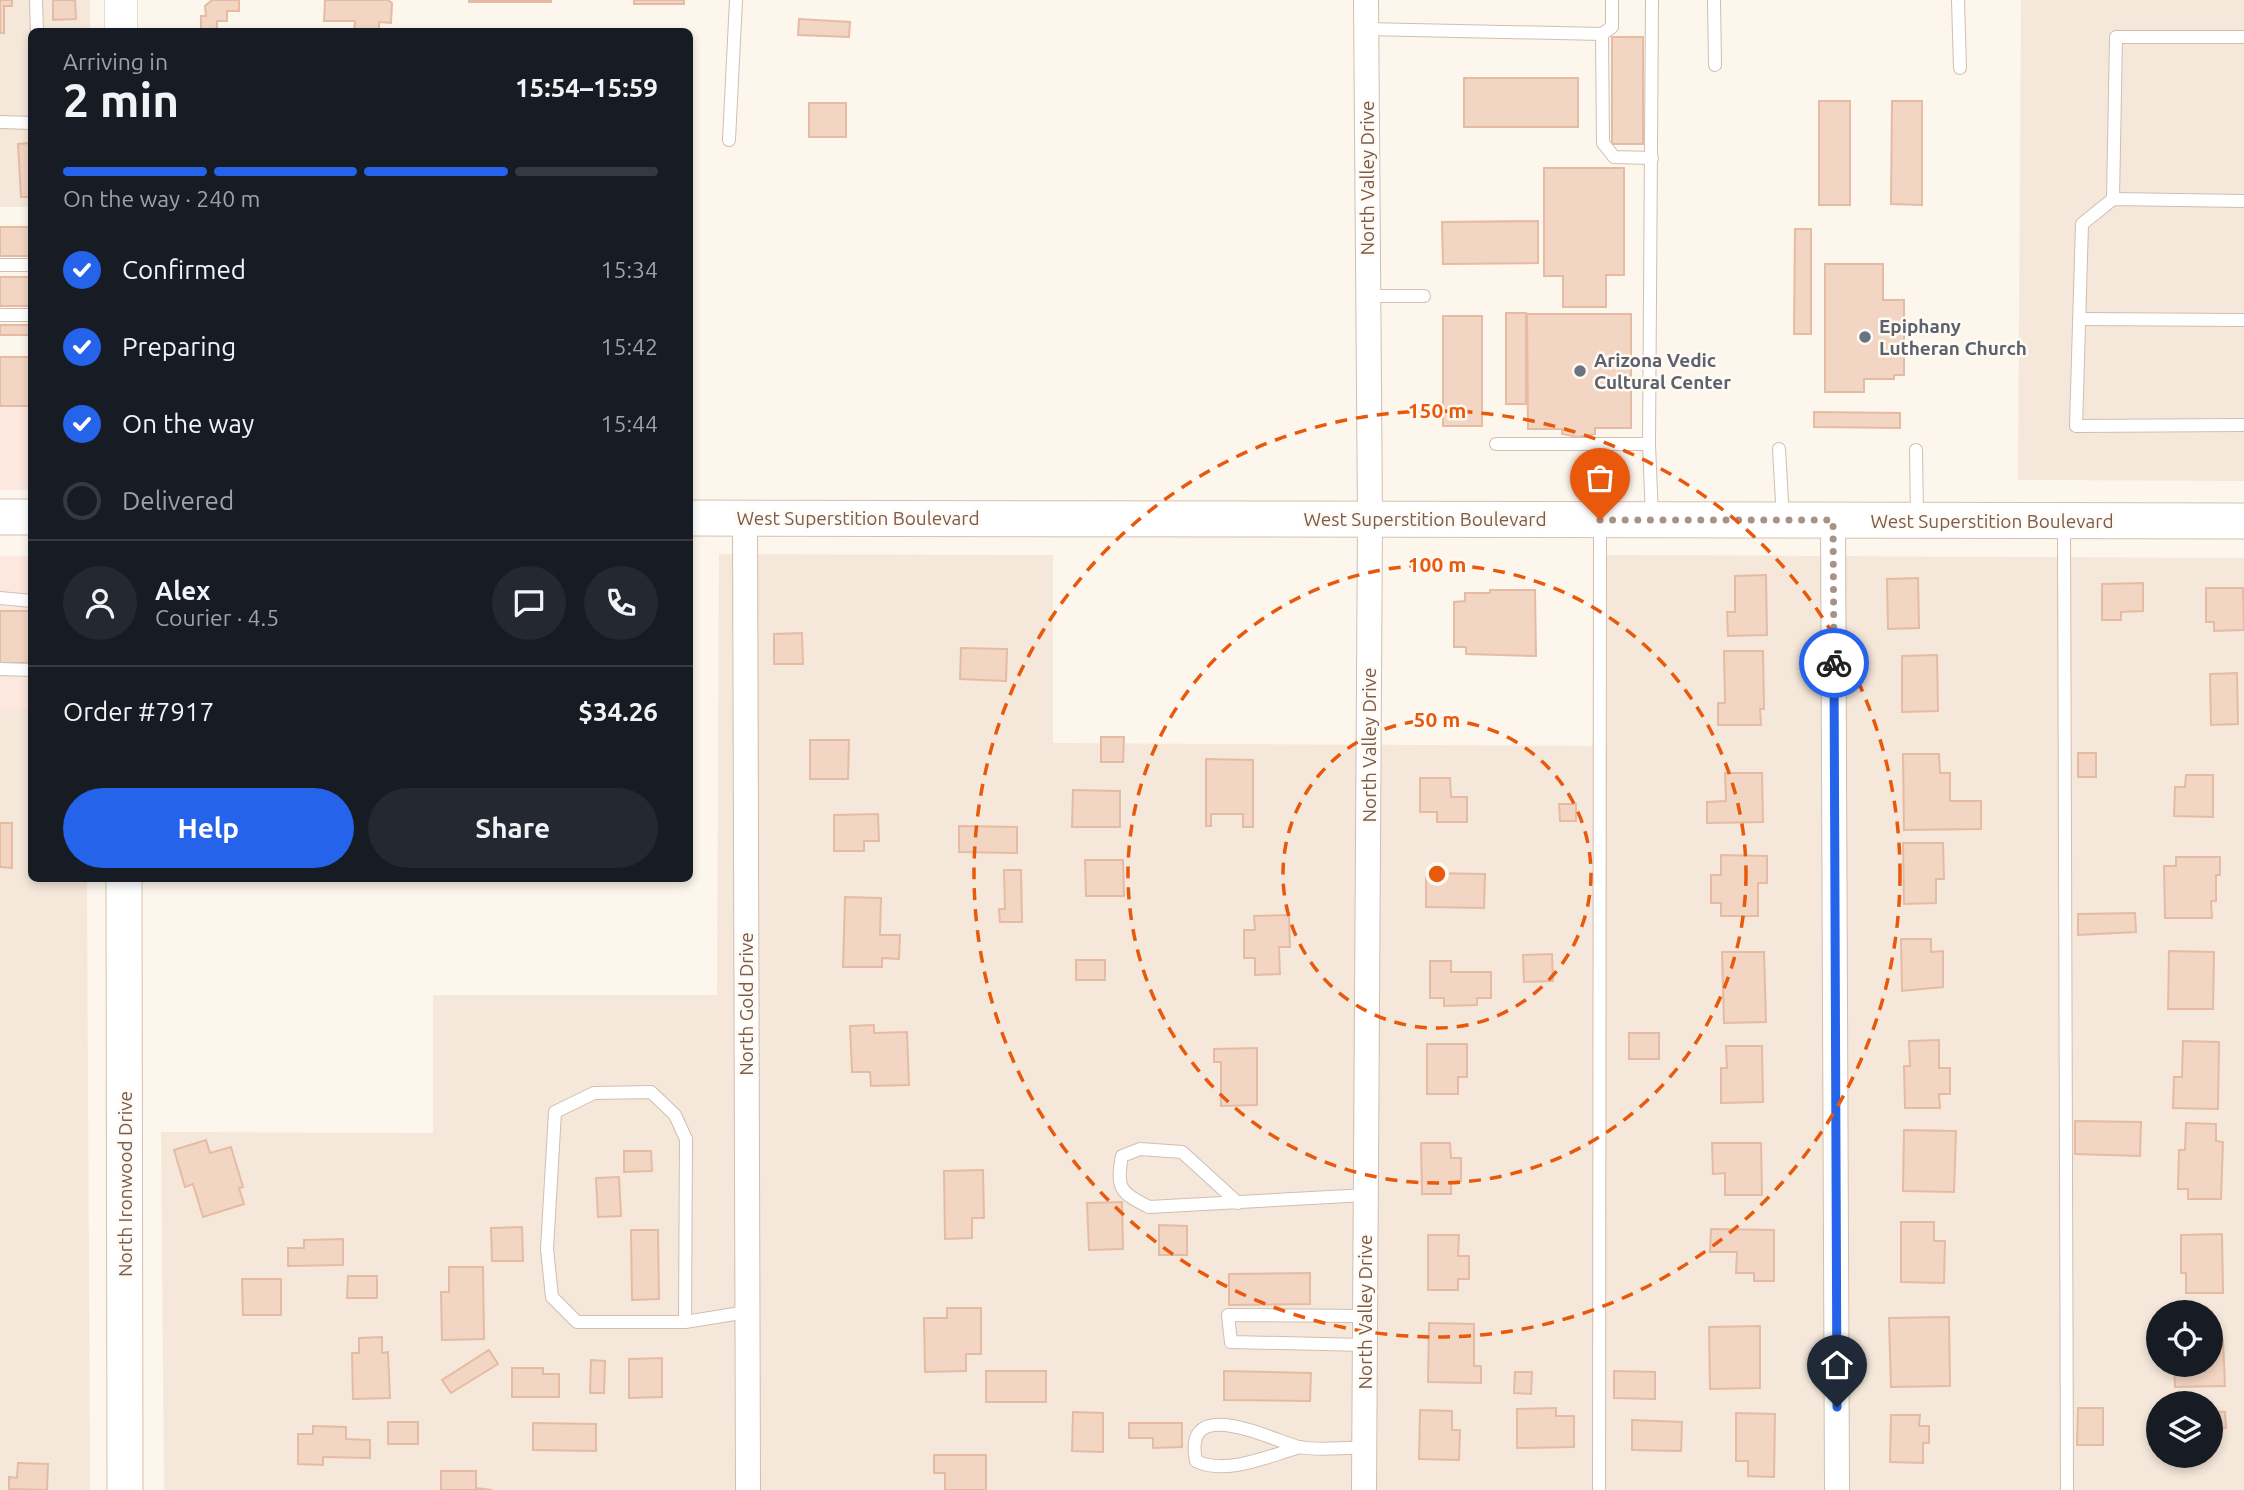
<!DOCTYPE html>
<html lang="en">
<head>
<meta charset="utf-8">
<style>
  body { margin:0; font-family:Ubuntu,sans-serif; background:#242831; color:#f1f3f6; height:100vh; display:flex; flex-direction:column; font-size:26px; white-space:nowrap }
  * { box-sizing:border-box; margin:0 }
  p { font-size:23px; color:#9ea1a6 }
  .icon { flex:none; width:38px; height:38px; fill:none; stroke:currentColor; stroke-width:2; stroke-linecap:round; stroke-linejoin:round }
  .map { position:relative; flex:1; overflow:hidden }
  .panel { position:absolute; left:28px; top:28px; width:665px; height:854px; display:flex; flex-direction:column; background:#171b24; border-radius:10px; box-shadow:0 4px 10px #0003 }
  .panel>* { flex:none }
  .controls { position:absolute; left:2146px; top:1300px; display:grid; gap:14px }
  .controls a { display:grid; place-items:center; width:77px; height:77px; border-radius:50%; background:#171b24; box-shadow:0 4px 10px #0003; font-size:35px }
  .pin { position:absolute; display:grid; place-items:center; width:60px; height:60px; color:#fff; margin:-72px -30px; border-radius:50% 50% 50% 0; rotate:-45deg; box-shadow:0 0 7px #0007 }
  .pin .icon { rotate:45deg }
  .courier { position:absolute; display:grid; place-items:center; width:70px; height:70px; margin:-35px; border:5px solid #2563eb; border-radius:50%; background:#fff; color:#222; box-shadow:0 2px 9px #0007 }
  .overview em { font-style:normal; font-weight:700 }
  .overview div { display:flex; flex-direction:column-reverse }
  .overview { display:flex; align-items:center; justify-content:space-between; height:119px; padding:0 35px }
  h1 { font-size:46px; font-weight:700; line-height:52px }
  .bar { display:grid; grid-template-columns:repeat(4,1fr); gap:10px 7px; align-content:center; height:84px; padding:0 35px }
  .bar i { height:9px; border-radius:5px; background:#363941 }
  .bar .current { background:#2563eb }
  .bar p { grid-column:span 4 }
  .line { display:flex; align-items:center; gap:18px; padding:0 35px; border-top:2px solid #363941 }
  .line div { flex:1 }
  .round { display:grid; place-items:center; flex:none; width:74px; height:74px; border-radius:37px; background:#242831 }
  ol { padding:0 35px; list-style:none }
  li { display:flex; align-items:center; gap:21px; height:77px }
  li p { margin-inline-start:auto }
  li .icon { padding:7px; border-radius:50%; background:#2563eb; color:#fff; stroke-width:4 }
  li:last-child { color:#9ea1a6 }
  li i { width:38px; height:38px; border:4px solid #363941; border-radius:50% }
  .cta { display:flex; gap:14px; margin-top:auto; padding:14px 35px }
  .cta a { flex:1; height:80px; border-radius:42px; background:#2563eb; color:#fff; font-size:28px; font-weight:700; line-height:80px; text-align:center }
  .cta a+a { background:#242831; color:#f1f3f6 }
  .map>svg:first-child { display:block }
  .residential { fill:#f5e8da; fill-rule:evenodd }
  .commercial { fill:#fde8e0 }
  .building { fill:#f3d5c3; stroke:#e6bba3; stroke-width:2 }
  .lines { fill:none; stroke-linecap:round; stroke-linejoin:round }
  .service-casing { stroke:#d1beb0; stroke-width:14 }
  .minor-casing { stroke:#d1beb0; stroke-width:26 }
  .tertiary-casing { stroke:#d1beb0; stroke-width:33 }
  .secondary-casing { stroke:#d6c0b0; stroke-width:37 }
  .service { stroke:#fff; stroke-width:12 }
  .minor { stroke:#fff; stroke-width:24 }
  .tertiary { stroke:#fff; stroke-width:32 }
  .secondary { stroke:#fff; stroke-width:35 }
  .done { stroke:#a89285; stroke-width:7; stroke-dasharray:0 12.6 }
  .route { stroke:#2563eb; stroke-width:9 }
  .ring { fill:none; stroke:#e8590c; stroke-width:3.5; stroke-dasharray:12 9 }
  .worship-dot { fill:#6b7280; stroke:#fffaf3; stroke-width:2.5 }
  .labels { text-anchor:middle; stroke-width:5; stroke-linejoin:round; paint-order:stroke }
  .street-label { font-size:19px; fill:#7a5c4d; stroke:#fffaf3 }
  .worship-label { font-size:19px; font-weight:bold; fill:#5b616d; stroke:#fffaf3; text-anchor:start }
  .centre { fill:#e8590c; stroke:#fffaf3; stroke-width:3.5 }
  .ring-label { font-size:21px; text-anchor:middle; font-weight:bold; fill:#e8590c; stroke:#fffaf3; stroke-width:5; stroke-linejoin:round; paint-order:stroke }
</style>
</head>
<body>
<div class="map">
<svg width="2244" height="1490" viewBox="0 0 2244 1490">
  <rect width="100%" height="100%" fill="#fdf6ec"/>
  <g class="residential">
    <polygon points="0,0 90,0 90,31 32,32 31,207 0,207"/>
    <polygon points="2021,0 2244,0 2244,481 2018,480"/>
    <path d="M719,554L1053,555V743L1607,746V555L2244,558V1490H164L161,1132L433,1133V995H717ZM2158,1312H2210V1365H2158ZM2158,1404H2210V1456H2158Z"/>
    <polygon points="0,709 31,709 32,878 87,879 90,1490 0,1490"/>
  </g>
  <g class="commercial">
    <rect x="0" y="357" width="31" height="133"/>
    <rect x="0" y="556" width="31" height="153"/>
  </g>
  <g class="building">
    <polygon points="0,0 12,0 12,6 4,6 4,33 0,33"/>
    <polygon points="53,0 75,0 76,19 53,20"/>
    <polygon points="212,0 239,0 239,11 227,11 227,21 217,21 217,32 201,32 201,16 206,16 205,6"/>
    <polygon points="325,0 388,0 392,3 391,23 379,22 379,32 354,32 355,21 324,21"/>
    <rect x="469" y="0" width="82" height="2"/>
    <rect x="634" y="0" width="50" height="4"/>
    <polygon points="799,19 850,22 849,37 798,35"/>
    <rect x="1612" y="37" width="31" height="107"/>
    <rect x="1464" y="78" width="114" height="49"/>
    <rect x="1819" y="101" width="31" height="104"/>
    <polygon points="1892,101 1922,101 1922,205 1891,204"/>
    <rect x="809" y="103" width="37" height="34"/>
    <polygon points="30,143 32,197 21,197 18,144"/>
    <polygon points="1544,168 1624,168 1624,275 1606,275 1606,307 1563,307 1563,276 1544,276"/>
    <polygon points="1538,221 1538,263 1443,264 1442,222"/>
    <rect x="0" y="227" width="32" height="29"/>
    <polygon points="1795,229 1811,229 1811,334 1794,334"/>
    <polygon points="1825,264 1883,264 1883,300 1904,300 1904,375 1894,375 1894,379 1864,379 1864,392 1825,392"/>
    <rect x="0" y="277" width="32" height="29"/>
    <rect x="1506" y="313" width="20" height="91"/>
    <polygon points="1527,314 1631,314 1631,428 1595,428 1595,434 1578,437 1562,434 1562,429 1528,429"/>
    <rect x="1443" y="316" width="39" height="110"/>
    <rect x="0" y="325" width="32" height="10"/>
    <rect x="0" y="357" width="32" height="49"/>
    <polygon points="1814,412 1900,413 1900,428 1814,427"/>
    <polygon points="1766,575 1767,635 1728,636 1727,612 1735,612 1735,576"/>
    <polygon points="1918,578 1919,628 1888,629 1887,579"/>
    <polygon points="2143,583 2143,611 2121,612 2121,620 2102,620 2102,584"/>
    <polygon points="2206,588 2243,588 2244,630 2214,631 2214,622 2206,622"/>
    <polygon points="1490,590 1535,590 1536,656 1466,654 1466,647 1454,647 1454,602 1465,601 1465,593 1490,593"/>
    <rect x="0" y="611" width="32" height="52"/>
    <polygon points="802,633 803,664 774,664 774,634"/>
    <polygon points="961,648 1007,649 1006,681 960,679"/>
    <polygon points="1724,651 1763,651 1764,709 1760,709 1761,725 1718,725 1718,703 1725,703"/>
    <polygon points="1937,655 1938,711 1902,712 1902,656"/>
    <polygon points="2237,673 2238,724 2211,725 2210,674"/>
    <polygon points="1101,737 1124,737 1123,762 1101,762"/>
    <polygon points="810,740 849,740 848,779 810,779"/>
    <rect x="2078" y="753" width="18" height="24"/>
    <polygon points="1903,754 1939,754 1940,773 1950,773 1950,801 1981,801 1981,829 1904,830"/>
    <polygon points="1206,759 1253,760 1253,827 1243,827 1243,814 1211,814 1211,826 1206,826"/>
    <polygon points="1725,773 1762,773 1763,822 1707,823 1707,802 1726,801"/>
    <polygon points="2186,775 2213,775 2213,817 2174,816 2175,787 2185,787"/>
    <polygon points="1420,778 1450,778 1451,797 1467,797 1467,822 1437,822 1437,812 1420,812"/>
    <polygon points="1073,790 1120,791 1120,827 1072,827"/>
    <polygon points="1559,804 1576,804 1576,821 1560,821"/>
    <polygon points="878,814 879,841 864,841 864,851 834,851 834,815"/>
    <polygon points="0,823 12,823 12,868 0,867"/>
    <polygon points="959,826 1017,827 1017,853 959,852"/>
    <polygon points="1903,843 1943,843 1944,879 1936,879 1936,903 1904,904"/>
    <polygon points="1721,855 1767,856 1767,883 1758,883 1758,916 1721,916 1721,903 1711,903 1711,875 1721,875"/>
    <polygon points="2176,857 2220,857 2220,875 2216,875 2216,901 2211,901 2212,918 2165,918 2164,866 2176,866"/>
    <polygon points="1085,860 1123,860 1124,896 1086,896"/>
    <polygon points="1004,870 1021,870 1022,922 1000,922 999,909 1005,909"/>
    <polygon points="1426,873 1485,874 1484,908 1426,907"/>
    <polygon points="845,897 881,898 880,935 900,935 899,959 882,958 882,967 843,967"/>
    <polygon points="2135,913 2136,932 2078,935 2078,914"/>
    <polygon points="1289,915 1290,947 1279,947 1280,974 1255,975 1255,958 1244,958 1244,930 1255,930 1254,916"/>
    <polygon points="1901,939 1931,939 1931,952 1943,951 1943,987 1902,991"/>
    <polygon points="2169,951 2214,952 2213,1009 2168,1009"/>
    <polygon points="1722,952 1764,952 1766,1022 1724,1023"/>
    <polygon points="1552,954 1553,981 1524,982 1523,955"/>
    <rect x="1076" y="960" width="29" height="20"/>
    <polygon points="1430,961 1451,961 1451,972 1491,972 1491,998 1477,998 1477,1005 1444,1006 1444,998 1430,998"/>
    <polygon points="874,1025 874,1033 907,1032 909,1085 871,1086 870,1072 852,1072 850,1026"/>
    <rect x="1629" y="1033" width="30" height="26"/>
    <polygon points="1939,1040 1939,1068 1950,1068 1950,1094 1939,1094 1940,1108 1905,1108 1904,1066 1910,1066 1909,1041"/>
    <polygon points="2183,1041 2219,1042 2218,1109 2173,1108 2174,1077 2182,1077"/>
    <polygon points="1427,1044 1467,1044 1467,1077 1458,1077 1458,1094 1427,1094"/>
    <polygon points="1726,1046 1762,1046 1763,1102 1721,1103 1721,1068 1727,1068"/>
    <polygon points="1257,1048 1257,1105 1221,1106 1221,1062 1214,1062 1214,1049"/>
    <polygon points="2075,1121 2141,1122 2140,1156 2075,1154"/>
    <polygon points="2186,1123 2216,1124 2216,1141 2223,1142 2221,1199 2188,1199 2188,1189 2178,1189 2179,1150 2185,1150"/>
    <polygon points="1904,1130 1956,1131 1954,1192 1903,1191"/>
    <polygon points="206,1140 210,1153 231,1147 243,1187 239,1188 244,1204 203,1217 193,1184 185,1187 174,1150"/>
    <polygon points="1421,1143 1450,1143 1451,1158 1461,1158 1461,1181 1451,1181 1451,1194 1422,1194"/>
    <polygon points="1712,1143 1761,1143 1762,1195 1725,1195 1725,1173 1713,1174"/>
    <polygon points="624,1151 651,1151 652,1171 624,1172"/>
    <polygon points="983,1170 984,1218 972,1218 972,1238 945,1239 944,1171"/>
    <polygon points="619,1177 621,1216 598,1217 596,1178"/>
    <polygon points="1122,1202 1123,1249 1089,1250 1087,1203"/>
    <polygon points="1901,1222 1934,1222 1934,1241 1945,1241 1944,1283 1901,1282"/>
    <polygon points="1159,1225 1187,1226 1187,1255 1159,1255"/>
    <polygon points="522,1227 523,1261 492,1261 491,1228"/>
    <polygon points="1711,1229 1774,1230 1774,1281 1754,1281 1754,1273 1736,1273 1737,1252 1710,1252"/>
    <polygon points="631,1230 658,1230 659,1299 632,1300"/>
    <polygon points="2222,1234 2223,1293 2186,1293 2186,1273 2181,1273 2181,1235"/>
    <polygon points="1428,1235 1459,1235 1458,1256 1469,1256 1469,1279 1458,1279 1458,1290 1428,1290"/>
    <polygon points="343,1239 343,1265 288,1266 288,1248 304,1248 304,1240"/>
    <polygon points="449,1267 483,1267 484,1339 442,1340 441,1292 449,1292"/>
    <polygon points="1310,1273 1310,1304 1229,1305 1229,1274"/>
    <polygon points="348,1276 377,1276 377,1298 347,1298"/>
    <polygon points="242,1279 281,1279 281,1315 243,1315"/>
    <polygon points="947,1308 981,1308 981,1354 966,1354 966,1371 925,1372 924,1318 947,1318"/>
    <polygon points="1949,1317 1950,1386 1891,1387 1889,1318"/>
    <polygon points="2215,1320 2215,1340 2223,1340 2225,1386 2175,1387 2174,1365 2210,1365 2210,1321"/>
    <polygon points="1429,1323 1474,1324 1474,1366 1481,1366 1481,1383 1428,1382"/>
    <polygon points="1760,1326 1760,1388 1710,1389 1709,1327"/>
    <polygon points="382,1337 382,1353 388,1352 390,1398 353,1399 352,1353 359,1353 359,1338"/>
    <polygon points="489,1350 498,1364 451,1393 442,1380"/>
    <polygon points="662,1358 662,1397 629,1398 629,1359"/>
    <polygon points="591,1360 605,1361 604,1393 590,1393"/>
    <polygon points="512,1368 543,1368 543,1374 559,1374 559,1397 512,1397"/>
    <rect x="986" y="1371" width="60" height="31"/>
    <polygon points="1224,1371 1311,1373 1310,1401 1224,1400"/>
    <polygon points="1614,1371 1655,1372 1655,1399 1614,1398"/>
    <polygon points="1515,1372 1532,1372 1531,1394 1514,1393"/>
    <polygon points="1556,1408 1556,1416 1574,1416 1574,1447 1517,1448 1517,1409"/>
    <polygon points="2078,1408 2103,1408 2103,1445 2077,1445"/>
    <polygon points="1420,1410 1452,1411 1452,1430 1460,1430 1459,1460 1419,1459"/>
    <polygon points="2210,1411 2225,1412 2226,1428 2214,1428 2217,1438 2210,1446"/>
    <polygon points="1073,1412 1103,1413 1103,1452 1072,1451"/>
    <polygon points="1736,1413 1775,1414 1774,1477 1748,1476 1748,1461 1736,1461"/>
    <polygon points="1891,1415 1920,1415 1919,1426 1929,1426 1929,1443 1923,1443 1923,1463 1890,1462"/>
    <polygon points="1632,1420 1682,1422 1681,1451 1632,1450"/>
    <rect x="388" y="1422" width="30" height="22"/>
    <polygon points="533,1423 596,1424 596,1451 533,1450"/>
    <polygon points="1129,1423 1182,1423 1182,1447 1153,1448 1153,1438 1129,1438"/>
    <polygon points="313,1426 346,1427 346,1439 370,1440 370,1458 323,1457 323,1465 298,1464 298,1434 313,1434"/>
    <polygon points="934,1455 986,1455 986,1490 945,1490 945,1473 934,1473"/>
    <polygon points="18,1463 48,1464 47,1490 9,1489 9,1477 17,1478"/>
    <polygon points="441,1471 476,1471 476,1488 492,1490 441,1490"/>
  </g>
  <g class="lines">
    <defs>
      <g id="service">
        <polyline points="36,0 37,32"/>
        <polyline points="1612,0 1612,27 1602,34 1603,143 1614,157 1652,158"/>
        <polyline points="1714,0 1715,65"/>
        <polyline points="1958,0 1960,68"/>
        <polyline points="1366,29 1602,34"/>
        <polyline points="0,122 32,123"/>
        <polyline points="729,140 736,0"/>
        <polyline points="2113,199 2116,37 2244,37"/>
        <polyline points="2244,201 2113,199 2082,224 2076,426 2244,425"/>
        <polyline points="0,265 32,265"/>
        <polyline points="1368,296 1424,296"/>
        <polyline points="0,315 32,315"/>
        <polyline points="2079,319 2244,320"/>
        <polyline points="1496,444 1649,444 1652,517"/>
        <polyline points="1649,444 1652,0"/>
        <polyline points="1779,449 1783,519"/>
        <polyline points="1916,450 1917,517"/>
        <polyline points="2064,524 2067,1490"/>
        <polyline points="0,598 32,601"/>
        <polyline points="0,669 32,670"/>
        <path d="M1238,1203L1182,1152L1140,1149L1122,1156C1116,1188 1120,1193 1149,1207L1366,1195"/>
        <polyline points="1365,1316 1228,1315 1231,1342 1365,1345"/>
        <polyline points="685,1322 686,1139 675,1115 651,1092 594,1093 555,1112 547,1249 552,1297 577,1322 685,1322 747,1312"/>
        <path d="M1301,1447C1270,1455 1227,1476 1196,1461C1182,1393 1271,1440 1299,1447C1319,1451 1344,1447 1364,1448"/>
        <polyline points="1599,1490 1600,521"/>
      </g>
      <g id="minor">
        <polyline points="745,518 748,1490"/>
        <polyline points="1833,521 1837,1490"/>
        <polyline points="1364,1490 1370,519 1366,0"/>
      </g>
      <polyline id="tertiary" points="121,32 121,0"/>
      <g id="secondary">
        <polyline points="0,517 32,517"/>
        <polyline points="690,518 2244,521"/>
        <polyline points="124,878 125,1490"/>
      </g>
    </defs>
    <use href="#service" class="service-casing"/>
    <use href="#minor" class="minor-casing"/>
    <use href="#tertiary" class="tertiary-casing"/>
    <use href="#secondary" class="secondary-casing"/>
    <use href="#service" class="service"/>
    <use href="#minor" class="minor"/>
    <use href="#tertiary" class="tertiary"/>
    <use href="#secondary" class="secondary"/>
  </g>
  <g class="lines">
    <polyline class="done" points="1600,520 1833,520 1834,663"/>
    <polyline class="route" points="1834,663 1837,1407"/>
  </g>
  <g class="ring">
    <circle cx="1437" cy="874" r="154"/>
    <circle cx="1437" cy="874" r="309"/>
    <circle cx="1437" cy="874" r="463"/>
  </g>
  <g class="worship-dot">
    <circle cx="1865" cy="337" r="7"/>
    <circle cx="1580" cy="371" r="7"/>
  </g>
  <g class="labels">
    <g class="street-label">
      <text transform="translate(1367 178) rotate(-90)" y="7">North Valley Drive</text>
      <text x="858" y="525">West Superstition Boulevard</text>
      <text x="1425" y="526">West Superstition Boulevard</text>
      <text x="1992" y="528">West Superstition Boulevard</text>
      <text transform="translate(1369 745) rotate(-90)" y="7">North Valley Drive</text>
      <text transform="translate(746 1004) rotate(-90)" y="7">North Gold Drive</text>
      <text transform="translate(125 1184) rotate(-90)" y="7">North Ironwood Drive</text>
      <text transform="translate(1365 1312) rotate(-90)" y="7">North Valley Drive</text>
    </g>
    <g class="worship-label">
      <text x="1879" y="333">Epiphany<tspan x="1879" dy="22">Lutheran Church</tspan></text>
      <text x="1594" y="367">Arizona Vedic<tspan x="1594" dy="22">Cultural Center</tspan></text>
    </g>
  </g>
  <circle cx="1437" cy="874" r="10" class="centre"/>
  <g class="ring-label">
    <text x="1437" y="418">150 m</text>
    <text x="1437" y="572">100 m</text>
    <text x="1437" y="727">50 m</text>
  </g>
</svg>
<div class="controls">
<a><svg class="icon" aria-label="locate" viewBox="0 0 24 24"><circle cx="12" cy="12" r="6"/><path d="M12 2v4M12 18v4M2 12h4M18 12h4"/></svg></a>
<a><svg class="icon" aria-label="layers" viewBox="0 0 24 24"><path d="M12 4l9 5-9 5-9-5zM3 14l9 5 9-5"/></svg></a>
</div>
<div class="pin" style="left:1600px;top:520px;background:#ea580c"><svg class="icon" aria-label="bag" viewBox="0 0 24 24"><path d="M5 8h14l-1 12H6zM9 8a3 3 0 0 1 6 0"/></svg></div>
<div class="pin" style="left:1837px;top:1407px;background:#1f2937"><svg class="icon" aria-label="home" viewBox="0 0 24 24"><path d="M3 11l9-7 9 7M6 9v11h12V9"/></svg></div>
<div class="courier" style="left:1834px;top:663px"><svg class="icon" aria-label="bike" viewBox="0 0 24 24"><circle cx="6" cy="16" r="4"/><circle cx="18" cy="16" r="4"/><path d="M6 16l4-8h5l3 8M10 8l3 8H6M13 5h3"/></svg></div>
<section class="panel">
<div class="overview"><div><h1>2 min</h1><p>Arriving in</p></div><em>15:54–15:59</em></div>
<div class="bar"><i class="current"></i><i class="current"></i><i class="current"></i><i></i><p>On the way · 240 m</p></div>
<ol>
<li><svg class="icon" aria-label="check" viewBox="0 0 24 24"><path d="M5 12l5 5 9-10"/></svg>Confirmed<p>15:34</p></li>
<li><svg class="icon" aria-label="check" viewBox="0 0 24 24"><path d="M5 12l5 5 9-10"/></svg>Preparing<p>15:42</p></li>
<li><svg class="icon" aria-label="check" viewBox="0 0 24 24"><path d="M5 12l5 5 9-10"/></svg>On the way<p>15:44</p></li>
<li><i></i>Delivered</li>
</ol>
<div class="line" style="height:126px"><a class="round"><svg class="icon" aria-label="person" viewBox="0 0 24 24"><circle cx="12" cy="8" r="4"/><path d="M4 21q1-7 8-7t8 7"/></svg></a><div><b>Alex</b><p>Courier · 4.5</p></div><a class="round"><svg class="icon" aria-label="chat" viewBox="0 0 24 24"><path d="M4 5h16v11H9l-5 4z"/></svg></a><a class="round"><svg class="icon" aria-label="phone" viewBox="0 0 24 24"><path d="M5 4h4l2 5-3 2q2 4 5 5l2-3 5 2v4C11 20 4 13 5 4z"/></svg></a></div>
<div class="line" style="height:91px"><div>Order #7917</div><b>$34.26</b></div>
<div class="cta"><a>Help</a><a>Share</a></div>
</section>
</div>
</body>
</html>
